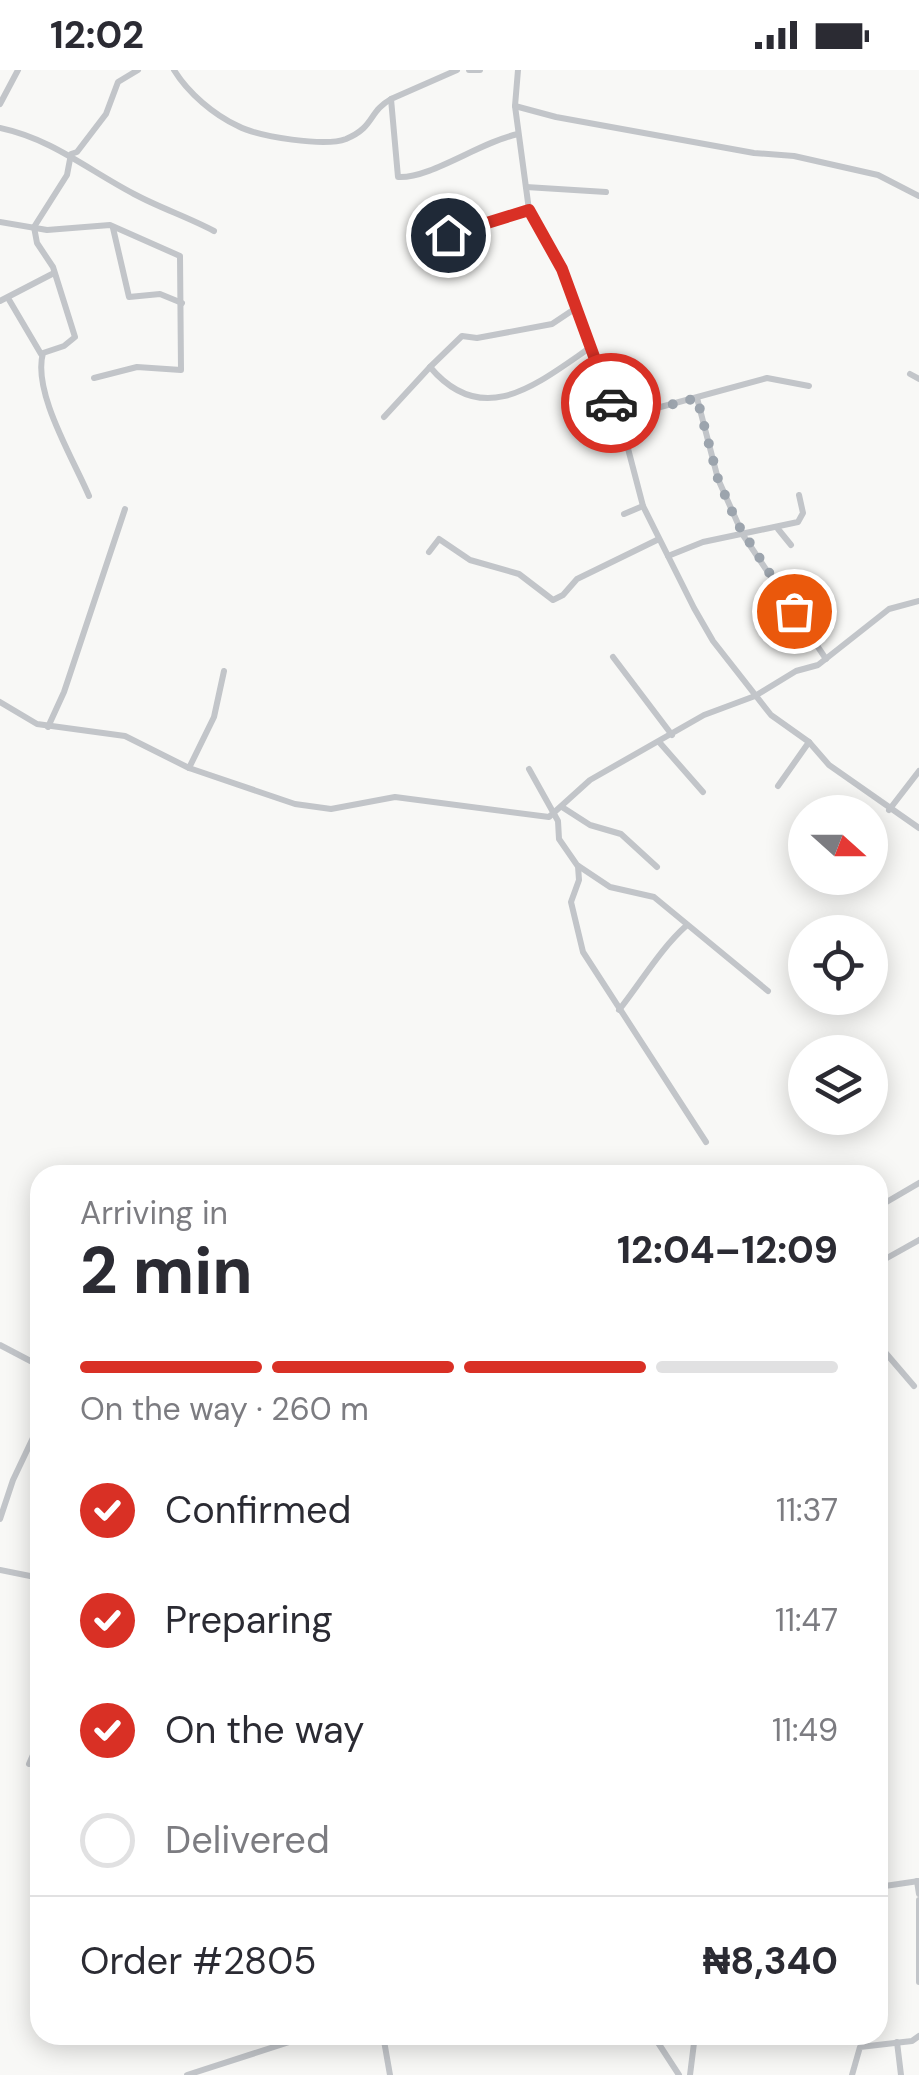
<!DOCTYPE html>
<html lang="en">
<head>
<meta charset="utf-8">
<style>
  body { margin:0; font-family:"DM Sans",sans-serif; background:#f2f2f3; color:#2b2b33; height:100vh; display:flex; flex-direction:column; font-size:38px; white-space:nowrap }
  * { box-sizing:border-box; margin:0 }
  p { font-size:32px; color:#7c7c81 }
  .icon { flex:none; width:55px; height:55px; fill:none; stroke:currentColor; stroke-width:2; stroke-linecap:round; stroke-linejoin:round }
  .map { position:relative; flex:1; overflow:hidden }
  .details { position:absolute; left:30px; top:1095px; width:858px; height:880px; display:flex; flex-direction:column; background:#fff; border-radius:30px; box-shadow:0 5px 25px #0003 }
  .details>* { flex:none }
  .needle { width:65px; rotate:111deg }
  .fabs { position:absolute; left:788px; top:725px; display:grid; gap:20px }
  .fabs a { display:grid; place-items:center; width:100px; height:100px; border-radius:50%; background:#fff; box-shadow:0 5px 25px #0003; font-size:50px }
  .pin { position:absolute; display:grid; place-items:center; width:85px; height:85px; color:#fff; margin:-42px; border:5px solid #fff; border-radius:50%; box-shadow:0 2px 10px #0007 }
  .courier { position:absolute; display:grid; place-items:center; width:100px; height:100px; margin:-50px; border:8px solid #d93025; border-radius:50%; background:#fff; color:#222; box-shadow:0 2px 12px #0007 }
  .summary em { font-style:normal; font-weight:800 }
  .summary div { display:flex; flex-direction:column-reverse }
  .summary { display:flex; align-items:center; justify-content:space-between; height:170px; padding:0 50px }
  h1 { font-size:65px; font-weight:800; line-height:75px }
  .bar { display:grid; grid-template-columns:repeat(4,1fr); gap:15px 10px; align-content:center; height:120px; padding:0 50px }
  .bar i { height:12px; border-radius:8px; background:#e1e1e2 }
  .bar .active { background:#d93025 }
  .bar p { grid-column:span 4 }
  .line { display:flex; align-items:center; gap:25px; padding:0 50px; border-top:2px solid #e1e1e2 }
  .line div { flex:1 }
  ol { padding:0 50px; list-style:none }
  li { display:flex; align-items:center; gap:30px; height:110px }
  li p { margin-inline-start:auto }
  li .icon { padding:10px; border-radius:50%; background:#d93025; color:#fff; stroke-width:4 }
  li:last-child { color:#7c7c81 }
  li i { width:55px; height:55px; border:5px solid #e1e1e2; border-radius:50% }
  .status { display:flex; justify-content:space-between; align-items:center; height:70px; padding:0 50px; background:#fff; direction:ltr }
  .status svg { height:28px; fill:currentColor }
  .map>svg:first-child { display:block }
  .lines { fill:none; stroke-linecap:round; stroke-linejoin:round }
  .street { stroke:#c2c5c9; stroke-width:6 }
  .done { stroke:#9ca4ad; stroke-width:10; stroke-dasharray:0 18 }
  .route { stroke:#d93025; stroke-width:12 }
</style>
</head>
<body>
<div class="status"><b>12:02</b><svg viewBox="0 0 49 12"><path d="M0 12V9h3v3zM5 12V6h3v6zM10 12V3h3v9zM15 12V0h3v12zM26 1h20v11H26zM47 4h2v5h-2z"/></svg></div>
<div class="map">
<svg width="919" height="2005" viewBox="0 0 919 2005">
  <rect width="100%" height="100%" fill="#f8f8f6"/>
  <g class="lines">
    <g class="street">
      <path d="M174,0C188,23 214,45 238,56C259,67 325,77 346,69C375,57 368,42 391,29"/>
      <path d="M457,0L391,29L398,107C430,109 480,72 518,64"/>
      <polyline points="469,0 480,0"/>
      <polyline points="518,0 515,36 529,140 561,199 606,325 620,348 643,436 694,538 713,571 771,645 809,672 829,695 919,758"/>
      <polyline points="0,34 18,0"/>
      <polyline points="515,36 556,47 754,83 794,86 878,105 919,126"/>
      <path d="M0,58C52,69 88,100 134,124C160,138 188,147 214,161"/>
      <polyline points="526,117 606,122"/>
      <polyline points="0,152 47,160 110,155 180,186 181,300 137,297 94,308"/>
      <polyline points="113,158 129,227 160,224 182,233"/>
      <polyline points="448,165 529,140"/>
      <polyline points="8,228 41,284"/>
      <polyline points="0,231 54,203"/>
      <polyline points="430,297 462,266 477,268 552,254 576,238"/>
      <polyline points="910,304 919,309"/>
      <polyline points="697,328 718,409 743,465 826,589"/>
      <path d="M384,347L430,297C483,360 537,314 591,277"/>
      <polyline points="620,348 767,308 809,316"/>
      <path d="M89,426C74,390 32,322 43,283L64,276L75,267L53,197L37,173L34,157L67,105L71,84L77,82L106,44L118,12L138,0"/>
      <polyline points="624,444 643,436"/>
      <polyline points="778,459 791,475"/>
      <polyline points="429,482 439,469 470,490 519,504 553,530 563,525 577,509 659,469"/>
      <polyline points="668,486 703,472 798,452 803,443 799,425"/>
      <polyline points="613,587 672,665"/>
      <polyline points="0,632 37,654 125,666 189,698 295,734 331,739 395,727 549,747 590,710 704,645 755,626 796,601 818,595 889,539 919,531"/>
      <polyline points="48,657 64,622 125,439"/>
      <polyline points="660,673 703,722"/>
      <polyline points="189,698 214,647 224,601"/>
      <polyline points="529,699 558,751 559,769 577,795 610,817 654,827 768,921"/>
      <polyline points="778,716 809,672"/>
      <polyline points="562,737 590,755 621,764 657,797"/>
      <polyline points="889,740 919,701"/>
      <polyline points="578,796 579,810 571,832 583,882 706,1072"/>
      <path d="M619,940C642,911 660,879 687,855"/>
      <polyline points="878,1137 919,1113"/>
      <polyline points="878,1193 919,1170"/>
      <polyline points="878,1274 914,1316"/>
      <polyline points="0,1275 40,1296"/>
      <polyline points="0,1449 13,1410 40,1353"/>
      <polyline points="0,1500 40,1508"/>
      <polyline points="878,1658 879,1652"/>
      <polyline points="29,1694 40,1669"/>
      <polyline points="917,1811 919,1824"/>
      <polyline points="878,1817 919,1811"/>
      <polyline points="919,1830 919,1912"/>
      <polyline points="383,1965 390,2005"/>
      <polyline points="653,1965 679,2005"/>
      <polyline points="897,1972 901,2005"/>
      <polyline points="187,2005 311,1965"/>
      <polyline points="690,2005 695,1965"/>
      <polyline points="852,2005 860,1977 912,1971 919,1966"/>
    </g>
  </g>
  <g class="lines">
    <polyline class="done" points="611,333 620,348 697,328 718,409 737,453 794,541"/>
    <polyline class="route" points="448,165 529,140 562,199 611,333"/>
  </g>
</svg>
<div class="fabs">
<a><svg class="needle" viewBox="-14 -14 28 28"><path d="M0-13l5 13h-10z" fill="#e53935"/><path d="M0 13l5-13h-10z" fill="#7c7c81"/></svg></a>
<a><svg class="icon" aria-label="locate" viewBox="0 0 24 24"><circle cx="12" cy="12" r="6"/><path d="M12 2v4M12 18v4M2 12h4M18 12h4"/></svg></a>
<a><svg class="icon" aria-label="layers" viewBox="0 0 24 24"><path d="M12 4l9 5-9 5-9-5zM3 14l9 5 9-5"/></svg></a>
</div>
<div class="pin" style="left:794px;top:541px;background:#ea580c"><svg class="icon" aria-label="bag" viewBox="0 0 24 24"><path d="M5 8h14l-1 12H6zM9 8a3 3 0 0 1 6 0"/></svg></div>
<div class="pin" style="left:448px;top:165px;background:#1f2937"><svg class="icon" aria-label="home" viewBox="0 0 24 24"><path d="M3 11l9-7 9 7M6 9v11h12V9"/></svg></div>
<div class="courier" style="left:611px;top:333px"><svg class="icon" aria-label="car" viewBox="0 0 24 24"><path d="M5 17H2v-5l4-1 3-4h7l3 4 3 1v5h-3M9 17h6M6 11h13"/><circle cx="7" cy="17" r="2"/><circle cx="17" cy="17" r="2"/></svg></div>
<section class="details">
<div class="summary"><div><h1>2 min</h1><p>Arriving in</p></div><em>12:04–12:09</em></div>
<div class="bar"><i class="active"></i><i class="active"></i><i class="active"></i><i></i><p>On the way · 260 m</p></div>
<ol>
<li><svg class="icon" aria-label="check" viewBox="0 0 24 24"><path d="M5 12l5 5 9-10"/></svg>Confirmed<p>11:37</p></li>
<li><svg class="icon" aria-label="check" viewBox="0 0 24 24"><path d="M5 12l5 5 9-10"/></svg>Preparing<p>11:47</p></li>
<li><svg class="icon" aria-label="check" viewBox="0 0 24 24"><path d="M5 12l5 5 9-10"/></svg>On the way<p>11:49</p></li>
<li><i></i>Delivered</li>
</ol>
<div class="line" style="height:130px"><div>Order #2805</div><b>₦8,340</b></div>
</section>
</div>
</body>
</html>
